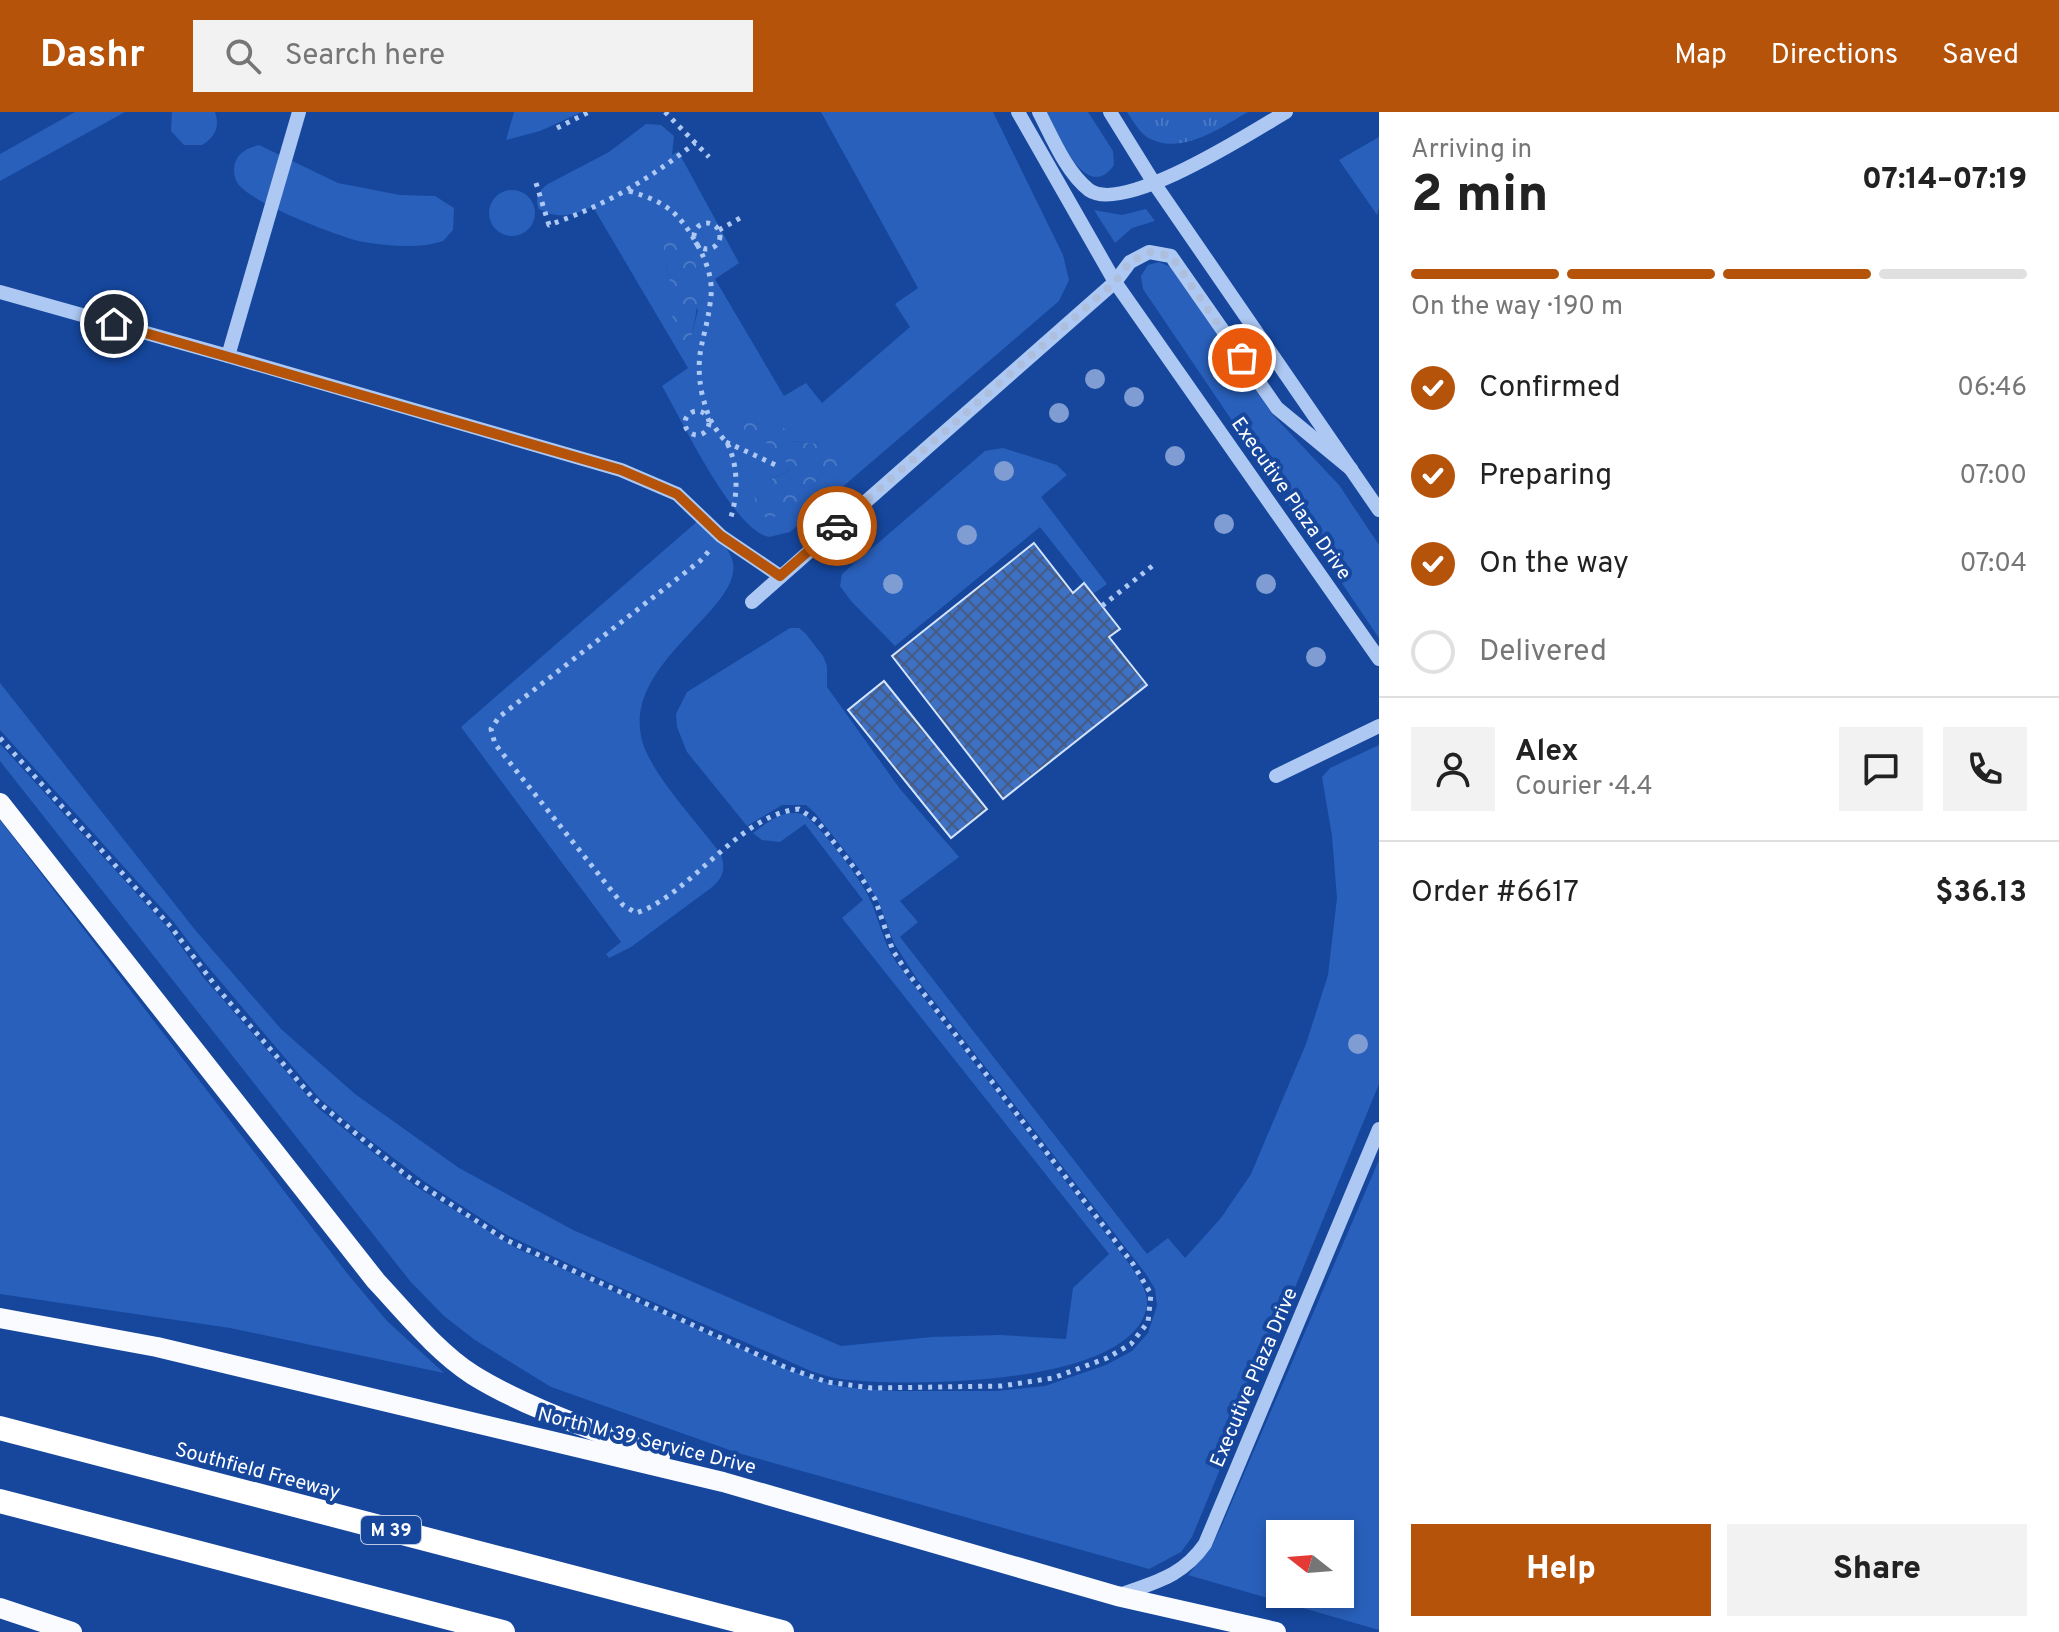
<!DOCTYPE html>
<html lang="en">
<head>
<meta charset="utf-8">
<style>
  body { margin:0; font-family:Overpass,sans-serif; background:#f2f2f2; color:#222; height:100vh; display:flex; flex-direction:column; font-size:30px; white-space:nowrap }
  * { box-sizing:border-box; margin:0 }
  p { font-size:26px; color:#767676 }
  .icon { flex:none; width:44px; height:44px; fill:none; stroke:currentColor; stroke-width:2; stroke-linecap:round; stroke-linejoin:round }
  .map { position:relative; flex:1; overflow:hidden }
  .panel { display:flex; flex-direction:column; background:#fff; width:680px }
  .panel>* { flex:none }
  .needle { width:52px; rotate:287deg }
  .fabs { position:absolute; left:1266px; top:1408px; display:grid; gap:16px }
  .fabs a { display:grid; place-items:center; width:88px; height:88px; border-radius:0px; background:#fff; box-shadow:0 4px 12px #0003; font-size:40px }
  .pin { position:absolute; display:grid; place-items:center; width:68px; height:68px; color:#fff; margin:-34px; border:4px solid #fff; border-radius:50%; box-shadow:0 2px 8px #0007 }
  .courier { position:absolute; display:grid; place-items:center; width:80px; height:80px; margin:-40px; border:6px solid #b45309; border-radius:50%; background:#fff; color:#222; box-shadow:0 2px 10px #0007 }
  .head em { font-style:normal; font-weight:800 }
  .head div { display:flex; flex-direction:column-reverse }
  .head { display:flex; align-items:center; justify-content:space-between; height:136px; padding:0 32px }
  h1 { font-size:52px; font-weight:800; line-height:60px }
  .bar { display:grid; grid-template-columns:repeat(4,1fr); gap:12px 8px; align-content:center; height:96px; padding:0 32px }
  .bar i { height:10px; border-radius:6px; background:#e0e0e0 }
  .bar .current { background:#b45309 }
  .bar p { grid-column:span 4 }
  .line { display:flex; align-items:center; gap:20px; padding:0 32px; border-top:2px solid #e0e0e0 }
  .line div { flex:1 }
  .round { display:grid; place-items:center; flex:none; width:84px; height:84px; border-radius:0px; background:#f2f2f2 }
  ol { padding:0 32px; list-style:none }
  li { display:flex; align-items:center; gap:24px; height:88px }
  li p { margin-inline-start:auto }
  li .icon { padding:8px; border-radius:50%; background:#b45309; color:#fff; stroke-width:4 }
  li:last-child { color:#767676 }
  li i { width:44px; height:44px; border:4px solid #e0e0e0; border-radius:50% }
  .cta { display:flex; gap:16px; margin-top:auto; padding:16px 32px }
  .cta a { flex:1; height:92px; border-radius:0px; background:#b45309; color:#fff; font-size:32px; font-weight:800; line-height:92px; text-align:center }
  .cta a+a { background:#f2f2f2; color:#222 }
  header { display:flex; align-items:center; gap:48px; box-sizing:border-box; height:112px; padding:0 40px; background:#b45309; color:#fff }
  header strong { font-size:38px }
  nav { display:flex; gap:44px; margin-inline-start:auto; font-size:28px }
  .search { width:560px; height:72px; background:#f2f2f2; display:flex; align-items:center; gap:20px; box-sizing:border-box; padding:0 28px; border-radius:0px; color:#767676; font-size:30px }
  main { display:flex; flex:1; min-height:0 }
  .map>svg:first-child { display:block }
  .grass { fill:#2960bb; fill-rule:evenodd }
  .forest { fill:url(#forest-crowns) }
  .park { fill:url(#park-tufts) }
  .building { fill:url(#building-cross-hatch); stroke:#d5e4fd; stroke-width:2 }
  .lines { fill:none; stroke-linecap:round; stroke-linejoin:round }
  .path { stroke:#adc8f3; stroke-width:5; stroke-dasharray:4 6; stroke-linecap:butt }
  .minor { stroke:#adc8f3; stroke-width:14 }
  .major { stroke:#f9fbff; stroke-width:20 }
  .highway { stroke:#fff; stroke-width:24 }
  .tree { fill:#7f9dd2 }
  .done { stroke:#adbfdd; stroke-width:8; stroke-dasharray:0 14.4 }
  .route { stroke:#b45309; stroke-width:10 }
  .labels { text-anchor:middle; stroke-width:8; stroke-linejoin:round; paint-order:stroke }
  .shield { fill:#16479d; stroke:#b9c8e2; stroke-width:2 }
  .shield-label { font-size:18px; font-weight:bold; fill:#fff }
  .street-label { font-size:20px; fill:#fff; stroke:#16479d }
</style>
</head>
<body>
<header>
<strong>Dashr</strong>
<div class="search"><svg class="icon" aria-label="search" viewBox="0 0 24 24"><circle cx="10" cy="10" r="6"/><path d="M15 15l6 6"/></svg>Search here</div>
<nav><a>Map</a><a>Directions</a><a>Saved</a></nav>
</header>
<main>
<div class="map">
<svg width="1379" height="1520" viewBox="0 0 1379 1520">
  <defs>
    <pattern id="forest-crowns" width="20" height="18" patternUnits="userSpaceOnUse" patternTransform="scale(2)"><rect width="20" height="18" fill="#2960bb"/><path d="M2 6a3 3 0 1 1 6 0M12 15a3 3 0 1 1 6 0" fill="none" stroke="#4978c5"/></pattern>
    <pattern id="park-tufts" width="24" height="20" patternUnits="userSpaceOnUse" patternTransform="scale(2)"><rect width="24" height="20" fill="#2960bb"/><path d="M3 7l-1-3M5 7V3M7 7l1-3M15 17l-1-3M17 17v-4M19 17l1-3" fill="none" stroke="#4978c5"/></pattern>
    <pattern id="building-cross-hatch" width="8" height="8" patternUnits="userSpaceOnUse" patternTransform="scale(2)"><rect width="8" height="8" fill="#3e70c3"/><path d="M0 0l8 8M0 8l8-8" fill="none" stroke="#465c82"/></pattern>
  </defs>
  <rect width="100%" height="100%" fill="#16479d"/>
  <g class="grass">
    <polygon points="75,0 125,0 0,69 0,42"/>
    <path d="M172,0H215C220,15 215,25 202,33H184L171,19Z"/>
    <polygon points="514,0 582,0 540,19 506,28"/>
    <path d="M821,0H993L1063,143L1069,168L1059,189L790,420L769,425C734,419 681,307 662,274L688,256L593,95C572,103 560,108 539,97C534,87 539,78 548,72L609,40L646,12L661,13L674,24L672,43L678,39L739,151L715,167L784,284L806,271L822,291L910,215L895,192L918,176ZM666,150L698,198L691,226L682,230ZM790,329L821,332L825,360L809,376L769,368L789,359L787,347L780,337Z"/>
    <path d="M1047,0H1088L1113,39L1114,53C1086,93 1058,22 1047,0Z"/>
    <polygon points="1379,25 1379,95 1377,103 1339,48"/>
    <path d="M259,33L338,71L400,83L435,84L454,96L453,118L443,129C419,137 388,134 363,130C339,125 255,92 240,74C234,68 233,59 235,51C239,40 248,36 259,33Z"/>
    <circle cx="512" cy="101" r="23"/>
    <polygon points="1146,97 1155,109 1132,116 1115,131 1094,98 1122,103"/>
    <polygon points="1159,150 1173,156 1272,302 1339,373 1379,433 1379,526 1143,177 1141,164 1148,153"/>
    <polygon points="1003,336 1057,353 1067,363 1041,385 1107,472 1093,482 1040,415 895,534 851,489 840,474 842,462 985,339"/>
    <path d="M700,407C711,419 730,434 733,451C741,498 626,549 641,624C647,658 698,711 720,741C726,755 724,766 711,776L631,835L609,846L606,842L621,830L461,615Z"/>
    <polygon points="790,516 799,516 806,522 823,544 827,554 827,575 900,677 959,745 900,789 918,810 900,825 1147,1142 1168,1126 1185,1146 1221,1106 1251,1062 1306,932 1328,863 1337,786 1332,724 1322,665 1330,656 1379,633 1379,972 1192,1425 1181,1440 1149,1457 738,1341 551,1275 475,1228 444,1204 410,1169 0,649 0,632 167,815 203,865 318,996 415,1074 516,1136 791,1259 842,1275 888,1279 997,1279 1045,1274 1106,1253 1132,1239 1148,1221 1157,1194 1155,1177 1146,1162 917,867 894,831 880,793 861,759 815,701 806,693 782,693 747,714 687,640 677,615 676,602 687,580"/>
    <path d="M0,571L196,819L281,917L355,982L459,1056L573,1118L841,1234L932,1225L1000,1223L1066,1227L1073,1176L1109,1142L842,806L863,788L805,712L780,730L762,728L753,721C769,709 785,696 805,703C824,719 863,769 872,792C880,812 884,832 896,850L1130,1153C1137,1164 1148,1178 1147,1192C1138,1276 901,1275 841,1267C831,1266 821,1262 811,1259L621,1176L507,1123L425,1070L358,1019L319,986L204,850L173,809L0,618Z"/>
    <polygon points="0,708 346,1160 387,1209 444,1261 230,1216 0,1182"/>
    <path d="M1379,1048V1518L1188,1463L1212,1434L1222,1413ZM1340,1422V1482H1280V1422Z"/>
  </g>
  <g class="forest">
    <path d="M672,120L686,122C702,157 700,190 691,226L682,230L674,225L670,171L663,133Z"/>
    <path d="M764,303L784,316L790,329L821,332L834,327L844,338L846,351L825,360L791,395L769,408L757,398L754,382L769,368L789,359C784,334 765,331 745,321L743,312L749,304Z"/>
  </g>
  <path class="park" d="M1127,0H1248C1220,16 1180,45 1147,25C1139,20 1132,7 1127,0Z"/>
  <g class="building">
    <polygon points="1034,431 1073,481 1084,471 1120,517 1109,525 1147,573 1003,687 892,544"/>
    <polygon points="884,569 987,697 951,726 848,598"/>
  </g>
  <g class="lines">
    <g class="path">
      <polyline points="665,0 709,45"/>
      <polyline points="557,16 589,0"/>
      <path d="M536,71L549,113C606,93 648,68 695,31"/>
      <path d="M629,79C666,90 679,100 698,134C708,153 714,170 710,192C705,230 694,240 702,282C706,297 709,309 719,321C719,322 726,330 727,331C739,354 738,385 730,408"/>
      <circle cx="707" cy="124" r="13"/>
      <polyline points="719,118 742,105"/>
      <circle cx="697" cy="311" r="12"/>
      <polyline points="726,330 780,355"/>
      <polyline points="1102,494 1156,451"/>
      <path d="M0,626L171,815L218,877L313,986L407,1064L506,1128L785,1255L827,1270L872,1276L1002,1274L1053,1266L1107,1246L1131,1232L1148,1210L1151,1182L1133,1152L907,860L893,839L875,787L859,762L817,709L799,697C739,702 691,783 636,801L623,793L495,632L491,617L499,605L700,449L709,439"/>
    </g>
    <g class="minor">
      <polyline points="1018,0 1115,170 1379,547"/>
      <path d="M1039,0C1052,25 1066,60 1089,78C1124,103 1252,20 1286,0"/>
      <polyline points="1110,0 1154,71 1379,398"/>
      <polyline points="0,180 228,244 299,0"/>
      <polyline points="228,244 621,358 677,382 721,424 780,464"/>
      <polyline points="752,490 1115,170 1130,150 1149,140 1171,144 1277,296 1351,357"/>
      <polyline points="1276,664 1379,614"/>
      <path d="M1117,1484C1154,1470 1181,1466 1205,1432L1379,1017"/>
    </g>
    <g class="major">
      <path d="M0,691L376,1169C406,1201 436,1239 473,1263C526,1296 602,1321 660,1344"/>
      <polyline points="0,1206 157,1235 723,1370 1117,1484 1276,1520"/>
      <polyline points="0,1496 72,1520"/>
    </g>
    <g class="highway">
      <polyline points="0,1316 782,1520"/>
      <polyline points="0,1389 503,1520"/>
    </g>
  </g>
  <g class="tree">
    <circle cx="1095" cy="267" r="10"/>
    <circle cx="1134" cy="285" r="10"/>
    <circle cx="1059" cy="301" r="10"/>
    <circle cx="1175" cy="344" r="10"/>
    <circle cx="1004" cy="359" r="10"/>
    <circle cx="1224" cy="412" r="10"/>
    <circle cx="967" cy="423" r="10"/>
    <circle cx="893" cy="472" r="10"/>
    <circle cx="1266" cy="472" r="10"/>
    <circle cx="1316" cy="545" r="10"/>
    <circle cx="1358" cy="932" r="10"/>
  </g>
  <g class="lines">
    <polyline class="done" points="837,414 1115,170 1130,150 1149,140 1171,144 1242,246"/>
    <polyline class="route" points="114,212 621,358 677,382 721,424 780,464 837,414"/>
  </g>
  <g class="labels">
    <rect class="shield" x="361" y="1404" width="60" height="28" rx="6"/>
    <g class="shield-label">
      <text x="391" y="1424">M 39</text>
    </g>
    <g class="street-label">
      <text transform="translate(1292 386) rotate(55)" y="7">Executive Plaza Drive</text>
      <text transform="translate(1253 1265) rotate(-67)" y="7">Executive Plaza Drive</text>
      <text transform="translate(647 1328) rotate(14)" y="7">North M 39 Service Drive</text>
      <text transform="translate(258 1358) rotate(15)" y="7">Southfield Freeway</text>
    </g>
  </g>
</svg>
<div class="fabs">
<a><svg class="needle" viewBox="-14 -14 28 28"><path d="M0-13l5 13h-10z" fill="#e53935"/><path d="M0 13l5-13h-10z" fill="#767676"/></svg></a>
</div>
<div class="pin" style="left:1242px;top:246px;background:#ea580c"><svg class="icon" aria-label="bag" viewBox="0 0 24 24"><path d="M5 8h14l-1 12H6zM9 8a3 3 0 0 1 6 0"/></svg></div>
<div class="pin" style="left:114px;top:212px;background:#1f2937"><svg class="icon" aria-label="home" viewBox="0 0 24 24"><path d="M3 11l9-7 9 7M6 9v11h12V9"/></svg></div>
<div class="courier" style="left:837px;top:414px"><svg class="icon" aria-label="car" viewBox="0 0 24 24"><path d="M5 17H2v-5l4-1 3-4h7l3 4 3 1v5h-3M9 17h6M6 11h13"/><circle cx="7" cy="17" r="2"/><circle cx="17" cy="17" r="2"/></svg></div>
</div>
<section class="panel">
<div class="head"><div><h1>2 min</h1><p>Arriving in</p></div><em>07:14–07:19</em></div>
<div class="bar"><i class="current"></i><i class="current"></i><i class="current"></i><i></i><p>On the way · 190 m</p></div>
<ol>
<li><svg class="icon" aria-label="check" viewBox="0 0 24 24"><path d="M5 12l5 5 9-10"/></svg>Confirmed<p>06:46</p></li>
<li><svg class="icon" aria-label="check" viewBox="0 0 24 24"><path d="M5 12l5 5 9-10"/></svg>Preparing<p>07:00</p></li>
<li><svg class="icon" aria-label="check" viewBox="0 0 24 24"><path d="M5 12l5 5 9-10"/></svg>On the way<p>07:04</p></li>
<li><i></i>Delivered</li>
</ol>
<div class="line" style="height:144px"><a class="round"><svg class="icon" aria-label="person" viewBox="0 0 24 24"><circle cx="12" cy="8" r="4"/><path d="M4 21q1-7 8-7t8 7"/></svg></a><div><b>Alex</b><p>Courier · 4.4</p></div><a class="round"><svg class="icon" aria-label="chat" viewBox="0 0 24 24"><path d="M4 5h16v11H9l-5 4z"/></svg></a><a class="round"><svg class="icon" aria-label="phone" viewBox="0 0 24 24"><path d="M5 4h4l2 5-3 2q2 4 5 5l2-3 5 2v4C11 20 4 13 5 4z"/></svg></a></div>
<div class="line" style="height:104px"><div>Order #6617</div><b>$36.13</b></div>
<div class="cta"><a>Help</a><a>Share</a></div>
</section>
</main>
</body>
</html>
